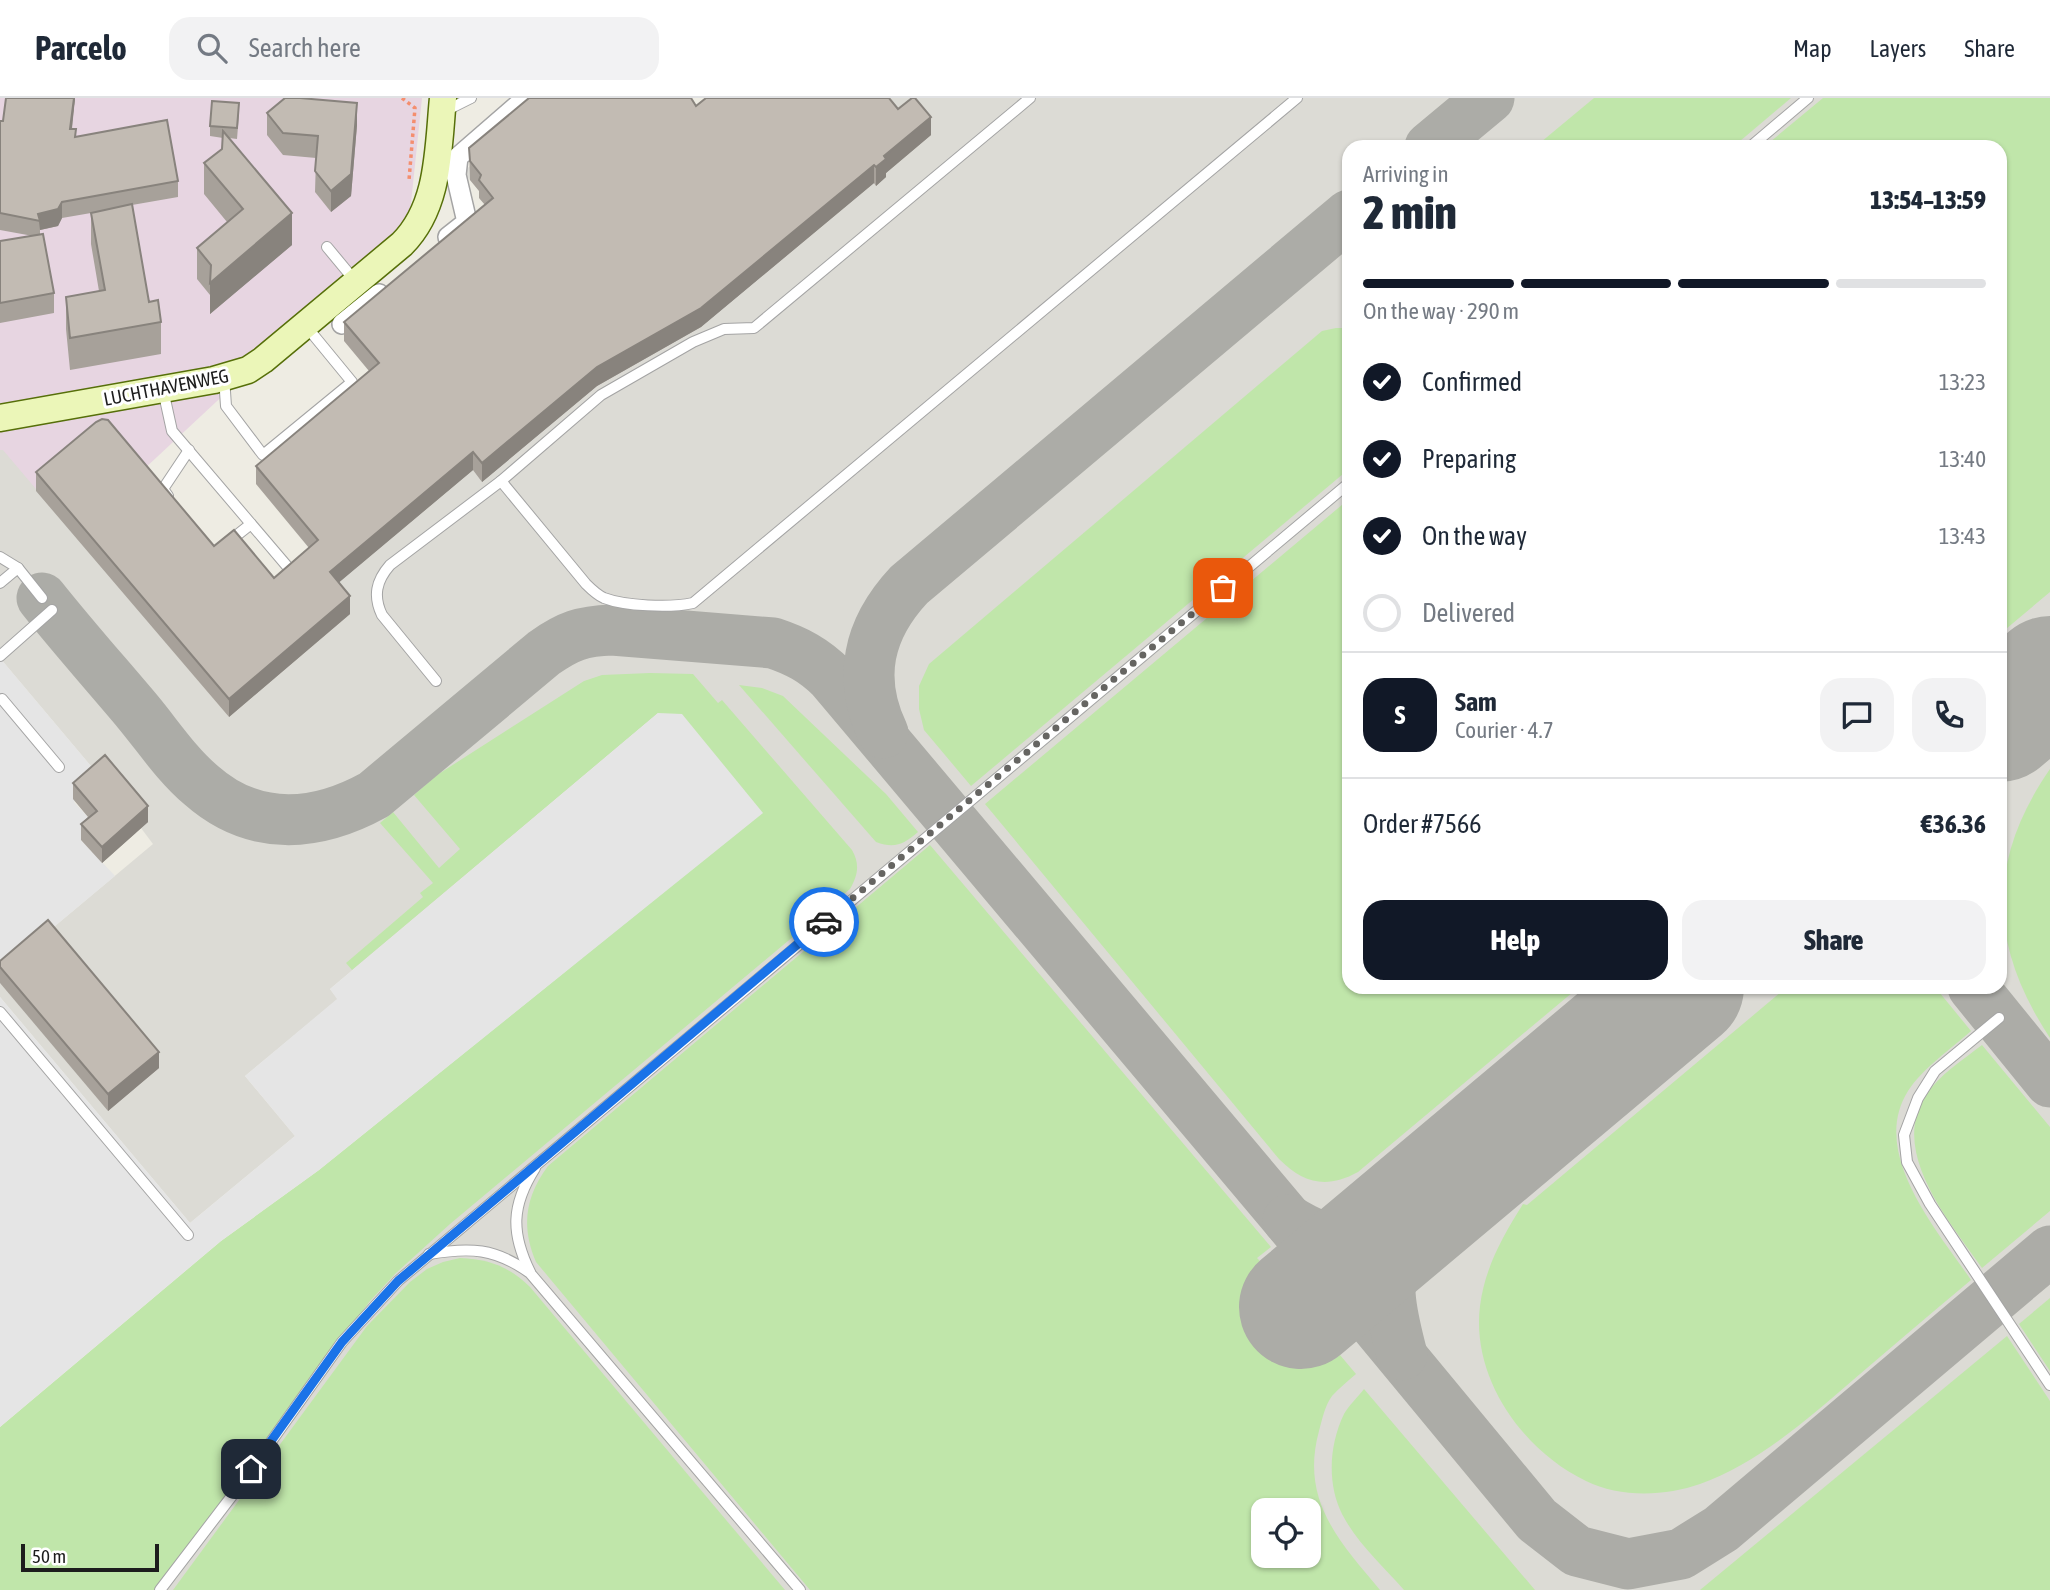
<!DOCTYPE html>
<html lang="en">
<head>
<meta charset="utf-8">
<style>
  body { margin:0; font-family:"Asap Condensed",sans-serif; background:#f2f2f3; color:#1f2937; height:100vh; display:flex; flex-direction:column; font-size:26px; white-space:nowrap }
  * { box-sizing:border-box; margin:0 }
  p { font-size:23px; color:#747a83 }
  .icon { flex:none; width:38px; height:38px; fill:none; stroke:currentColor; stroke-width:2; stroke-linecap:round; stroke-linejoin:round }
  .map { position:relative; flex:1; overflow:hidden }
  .drawer { position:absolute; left:1342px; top:42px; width:665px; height:854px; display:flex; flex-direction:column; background:#fff; border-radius:21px; box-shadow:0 2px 5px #0004 }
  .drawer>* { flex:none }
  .buttons { position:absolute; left:1251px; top:1400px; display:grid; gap:14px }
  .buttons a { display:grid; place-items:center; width:70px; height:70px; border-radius:14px; background:#fff; box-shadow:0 2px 5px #0004; font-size:35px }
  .scale { position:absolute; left:21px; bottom:18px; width:138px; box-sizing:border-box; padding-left:7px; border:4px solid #1d1d1d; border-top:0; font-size:19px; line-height:24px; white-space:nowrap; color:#1d1d1d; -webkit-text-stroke:5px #fff; paint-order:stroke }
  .pin { position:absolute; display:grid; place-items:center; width:60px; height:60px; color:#fff; margin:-30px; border-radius:14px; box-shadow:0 4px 10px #0006 }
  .courier { position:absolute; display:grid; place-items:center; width:70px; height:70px; margin:-35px; border:5px solid #1a73e8; border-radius:50%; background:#fff; color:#222; box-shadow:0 2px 9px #0007 }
  .headline em { font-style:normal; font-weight:800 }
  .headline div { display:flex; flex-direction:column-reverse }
  .headline { display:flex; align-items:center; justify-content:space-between; height:119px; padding:0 21px }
  h1 { font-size:46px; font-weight:800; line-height:52px }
  .bar { display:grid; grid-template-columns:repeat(4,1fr); gap:10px 7px; align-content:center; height:84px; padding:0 21px }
  .bar i { height:9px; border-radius:5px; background:#e0e1e3 }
  .bar .on { background:#111827 }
  .bar p { grid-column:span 4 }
  .line { display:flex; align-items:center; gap:18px; padding:0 21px; border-top:2px solid #e0e1e3 }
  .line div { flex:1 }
  .round { display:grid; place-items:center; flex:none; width:74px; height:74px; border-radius:21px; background:#f2f2f3 }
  ol { padding:0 21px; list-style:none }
  li { display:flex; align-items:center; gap:21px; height:77px }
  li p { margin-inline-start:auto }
  li .icon { padding:7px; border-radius:50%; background:#111827; color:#fff; stroke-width:4 }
  li:last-child { color:#747a83 }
  li i { width:38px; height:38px; border:4px solid #e0e1e3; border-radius:50% }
  .cta { display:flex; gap:14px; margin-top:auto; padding:14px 21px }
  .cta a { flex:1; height:80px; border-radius:21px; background:#111827; color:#fff; font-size:28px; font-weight:800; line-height:80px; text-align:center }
  .cta a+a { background:#f2f2f3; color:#1f2937 }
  header { display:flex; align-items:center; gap:42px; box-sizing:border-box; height:98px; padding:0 35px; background:#fff; border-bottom:2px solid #e0e1e3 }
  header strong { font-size:33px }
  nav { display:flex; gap:38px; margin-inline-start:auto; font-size:24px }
  .search { width:490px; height:63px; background:#f2f2f3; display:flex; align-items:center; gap:18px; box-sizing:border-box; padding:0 24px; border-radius:21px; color:#747a83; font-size:26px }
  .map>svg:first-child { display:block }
  .industrial { fill:#e7d5e1 }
  .airport { fill:#dcdbd5; fill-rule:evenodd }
  .grass { fill:#c0e6aa; fill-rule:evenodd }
  .parking { fill:#e5e5e5 }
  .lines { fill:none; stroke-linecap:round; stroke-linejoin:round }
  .taxiway { stroke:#acaca7; stroke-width:51 }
  .runway { stroke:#acaca7; stroke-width:124 }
  .lane-casing { stroke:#a4a4a4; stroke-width:12 }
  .street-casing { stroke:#a4a4a4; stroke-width:22 }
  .secondary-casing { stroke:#566f09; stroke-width:29 }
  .path { stroke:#f48e6e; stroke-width:3.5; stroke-dasharray:3.5 3.5; stroke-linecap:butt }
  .lane { stroke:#fff; stroke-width:10 }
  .street { stroke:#fff; stroke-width:19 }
  .secondary { stroke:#ebf6b8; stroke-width:26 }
  .wall { fill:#a7a19a }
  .shaded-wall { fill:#88837d }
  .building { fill:#c2bbb3; stroke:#88837d; stroke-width:2 }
  .done { stroke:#666562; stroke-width:7; stroke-dasharray:0 12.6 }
  .route { stroke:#1a73e8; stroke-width:9 }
  .labels { text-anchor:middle; stroke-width:6; stroke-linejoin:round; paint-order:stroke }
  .street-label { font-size:19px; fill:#1d1d1d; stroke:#fff }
</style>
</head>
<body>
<header>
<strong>Parcelo</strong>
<div class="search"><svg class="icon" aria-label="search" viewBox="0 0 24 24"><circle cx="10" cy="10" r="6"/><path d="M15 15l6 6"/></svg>Search here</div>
<nav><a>Map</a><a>Layers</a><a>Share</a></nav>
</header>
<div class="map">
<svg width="2050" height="1492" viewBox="0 0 2050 1492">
  <rect width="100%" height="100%" fill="#eeece3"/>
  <polygon class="industrial" points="0,0 422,0 409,124 39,469 0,502"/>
  <path class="airport" d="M551,0L684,14L728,0H2050V1492H83L0,1349L759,711L658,615L330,891L338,901L245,978L295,1038L190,1125L0,899V874L153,746L141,730L147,724L101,680L0,560V352H3L229,619L310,468L378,284L497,115L481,102V95L463,74ZM1349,49H2000V889H1349ZM1264,1412H1309V1458H1264Z"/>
  <g class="grass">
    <polygon points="1594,0 1791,0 1733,49 1535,49"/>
    <polygon points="1823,0 2050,0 2050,494 2000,536 2000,49 1764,49"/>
    <polygon points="1336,230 1349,230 1349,371 971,688 924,632 919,611 919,588 929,566 1322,233"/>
    <path d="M1349,401V889H1579L1358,1074C1327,1091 1304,1086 1279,1061L985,706Z"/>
    <path d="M650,575L693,576L718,605L722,602L852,752C860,766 858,777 850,791L450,1126L396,1175L370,1203L178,1463L154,1492H0V1329L221,1143L319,1072L762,715L658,615L352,872L346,865L423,799L420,795L433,785L380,725L393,714L439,770L460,751L414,697L437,677L584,583L602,577Z"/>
    <path d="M739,587L762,590L783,598L886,696L918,734C904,746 895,751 876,744Z"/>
    <path d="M2050,671V940C1989,847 1986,764 2050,671Z"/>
    <path d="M930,747L1271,1149L1257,1160L1260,1163L1255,1169L1333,1262L1340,1257L1356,1276C1348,1283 1339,1290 1332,1298C1325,1307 1322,1322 1319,1333C1300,1402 1339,1443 1380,1492H810L536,1164C521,1129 525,1099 548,1068ZM1264,1412H1309V1458H1264Z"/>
    <path d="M1787,889H1935L1971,933C1952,950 1922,971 1908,993C1869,1055 1937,1132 1971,1182C1931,1215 1892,1249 1853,1282C1809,1320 1757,1366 1700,1386C1666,1398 1620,1400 1586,1383C1523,1353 1471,1280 1480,1208C1485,1169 1503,1138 1523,1106L1527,1107Z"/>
    <path d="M1982,947L2050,1029V1113L1982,1170C1951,1125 1888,1054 1926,997C1939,977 1964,961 1982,947Z"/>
    <path d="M460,1160C489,1161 510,1169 530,1189L785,1492H173L367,1228L410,1184L427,1171L443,1164Z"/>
    <polygon points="2050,1200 2050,1273 2019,1226"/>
    <polygon points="2007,1238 2050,1303 2050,1492 1700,1492"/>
    <path d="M1364,1291L1535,1492H1404C1383,1468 1357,1445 1342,1416C1327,1386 1329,1347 1344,1316C1349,1307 1358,1299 1364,1291Z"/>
  </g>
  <g class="parking">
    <polygon points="0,560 101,680 74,704 97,729 81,742 115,778 0,874"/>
    <polygon points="658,615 682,616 763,715 319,1072 221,1143 0,1329 0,899 190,1125 295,1038 245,978 337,901 330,891"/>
  </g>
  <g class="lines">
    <g class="taxiway">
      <polyline points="1430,49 1489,0"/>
      <path d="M42,500C73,539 106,576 138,614C158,638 177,667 201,687C254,734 316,729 374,697L544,555C568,538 582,533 612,532L773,545C797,553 814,562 832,580L1336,1179L1537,1422L1577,1453L1628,1466L1681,1456L1721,1431L2050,1153"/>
      <path d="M883,635C857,580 868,531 909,487L1349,117"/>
      <polyline points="1973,889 2050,984"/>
      <path d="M1288,1122C1349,1160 1368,1142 1423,1107C1415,1119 1407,1132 1400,1145C1381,1181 1393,1221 1402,1257"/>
    </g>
    <g class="runway">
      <polyline points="2000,622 2050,580"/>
      <polyline points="1301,1209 1682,889"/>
    </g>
    <defs>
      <g id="lane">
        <polyline points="445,13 471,0"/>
        <polyline points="1750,49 1808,0"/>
        <polyline points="327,149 356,184"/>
        <polyline points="224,279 226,308 263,357 352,284 306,228"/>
        <polyline points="163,292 172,333 292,474"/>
        <path d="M501,383L586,486C591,491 597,497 604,500C625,508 670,510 693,505L1297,0"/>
        <polyline points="168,398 163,391 189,352"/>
        <polyline points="227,445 251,426"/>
        <polyline points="0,459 18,470 42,500"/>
        <polyline points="0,485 18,470"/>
        <polyline points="0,558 52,512"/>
        <path d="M436,583L382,517C373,498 376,483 390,467L501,383L601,297L693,244L724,231L754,230L1030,0"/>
        <polyline points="2,601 59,669"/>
        <polyline points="0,914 188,1137"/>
        <polyline points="1999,920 1935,973 1918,1000 1904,1037 1907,1064 1930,1106 2050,1287"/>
        <path d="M429,1156C470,1149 495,1150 530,1175L800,1492"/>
        <path d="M530,1174C511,1135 511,1108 535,1070"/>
        <polyline points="160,1492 241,1386 342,1244 398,1183 1349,385"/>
      </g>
      <g id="street">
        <polyline points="448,139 467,124 456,77 458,59 526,0"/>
        <polyline points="342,226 379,196"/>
      </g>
      <path id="secondary" d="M0,320L214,282L248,272L263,262L402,146C440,108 438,50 443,0"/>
    </defs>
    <use href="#lane" class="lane-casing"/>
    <use href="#street" class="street-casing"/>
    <use href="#secondary" class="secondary-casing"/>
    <polyline class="path" points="402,0 415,10 409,82"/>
    <use href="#lane" class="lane"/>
    <use href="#street" class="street"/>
    <use href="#secondary" class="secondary"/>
  </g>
  <g class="wall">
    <polygon points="6,0 75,0 72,31 76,39 178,83 178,99 132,107 149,204 161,224 161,256 70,272 66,231 66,199 99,193 91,146 91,115 62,120 58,128 40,132 40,136 54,195 54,215 0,225 0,143 33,138 0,132 0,23 3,23"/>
    <polygon points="696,8 898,11 931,37 886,75 886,79 876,88 874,85 701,229 597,288 482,384 473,372 339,484 350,516 229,619 36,393 36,374 214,448 274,480 309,450 256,386 256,368 369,273 344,243 344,224 485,107 479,100 479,93 470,82 469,50"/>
    <polygon points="267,15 357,27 351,98 331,114 315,94 316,60 283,57 267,37"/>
    <polygon points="239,16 237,41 229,40 292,147 210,216 210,197 197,181 197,150 227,124 204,96 204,65 222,51 223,40 210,38 210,28"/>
    <polygon points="73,685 148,724 102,765 81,742 81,726 88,719 73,701"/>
    <polygon points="0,863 159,970 108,1013 0,885"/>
  </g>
  <g class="shaded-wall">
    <polygon points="74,0 75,0 70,47 70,31"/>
    <polygon points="357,5 357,27 351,98 331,114 331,93"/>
    <polygon points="931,19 931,37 886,75 886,79 876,88 876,69 884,58"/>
    <polygon points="874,67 874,85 701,229 597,288 482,384 482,365 597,269"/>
    <polygon points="62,104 62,120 58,128 40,132 38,116"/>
    <polygon points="292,115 292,147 210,216 210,185"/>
    <polygon points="473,354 473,372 330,492 330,474"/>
    <polygon points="350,498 350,516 229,619 229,601"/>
    <polygon points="148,708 148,724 102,765 102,749"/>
    <polygon points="159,954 159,970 108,1013 108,996"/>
  </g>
  <g class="building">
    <polygon points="6,0 74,0 70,31 76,31 75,39 167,22 178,83 62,104 58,111 38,116 40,123 0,115 0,23 3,23"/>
    <polygon points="285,0 300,0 357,5 351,76 331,93 315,73 318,38 283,35 267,15"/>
    <polygon points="529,0 691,0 696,8 706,0 889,0 898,11 912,0 915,0 931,19 884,58 886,61 876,69 874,67 701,210 597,269 482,365 473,354 330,474 350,498 229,601 36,374 96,324 102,321 108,322 214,448 234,432 274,480 318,442 256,368 379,265 344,224 493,100 479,82 481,77 470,63 469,50"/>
    <polygon points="212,3 239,5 237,30 210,28"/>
    <polygon points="223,33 292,115 210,185 211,167 197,150 243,111 204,65 222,51"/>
    <polygon points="132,106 149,204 158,202 161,224 70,240 66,199 105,192 91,115"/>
    <polygon points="43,136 54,195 0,205 0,143"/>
    <polygon points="105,657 148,708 102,749 81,726 97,713 73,685"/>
    <polygon points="48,822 159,954 108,996 0,869 0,863"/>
  </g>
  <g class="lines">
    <polyline class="done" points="824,824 1223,490"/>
    <polyline class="route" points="251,1371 342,1244 398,1183 824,824"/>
  </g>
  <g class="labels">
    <g class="street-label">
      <text transform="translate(166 289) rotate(-11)" y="7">LUCHTHAVENWEG</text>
    </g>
  </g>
</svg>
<div class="buttons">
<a><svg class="icon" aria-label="locate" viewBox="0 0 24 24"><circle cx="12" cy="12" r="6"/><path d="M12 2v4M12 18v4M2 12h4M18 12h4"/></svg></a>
</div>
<div class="scale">50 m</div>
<div class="pin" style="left:1223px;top:490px;background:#ea580c"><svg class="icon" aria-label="bag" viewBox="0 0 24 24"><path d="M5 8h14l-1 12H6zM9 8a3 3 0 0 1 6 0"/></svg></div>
<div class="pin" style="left:251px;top:1371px;background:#1f2937"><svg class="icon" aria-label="home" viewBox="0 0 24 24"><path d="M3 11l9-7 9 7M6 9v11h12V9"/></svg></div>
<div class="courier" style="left:824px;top:824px"><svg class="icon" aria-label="car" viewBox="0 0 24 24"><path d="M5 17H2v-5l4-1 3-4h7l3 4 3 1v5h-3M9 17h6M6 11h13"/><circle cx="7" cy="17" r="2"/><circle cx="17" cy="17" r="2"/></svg></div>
<section class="drawer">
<div class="headline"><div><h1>2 min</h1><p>Arriving in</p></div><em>13:54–13:59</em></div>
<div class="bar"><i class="on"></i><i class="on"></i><i class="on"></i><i></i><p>On the way · 290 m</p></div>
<ol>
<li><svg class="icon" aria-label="check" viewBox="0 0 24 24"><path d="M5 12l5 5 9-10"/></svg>Confirmed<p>13:23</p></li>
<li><svg class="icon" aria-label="check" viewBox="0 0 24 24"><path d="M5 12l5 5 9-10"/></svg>Preparing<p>13:40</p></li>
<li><svg class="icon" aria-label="check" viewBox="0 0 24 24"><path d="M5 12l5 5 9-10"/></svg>On the way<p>13:43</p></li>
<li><i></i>Delivered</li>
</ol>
<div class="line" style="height:126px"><b class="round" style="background:#111827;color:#fff">S</b><div><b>Sam</b><p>Courier · 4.7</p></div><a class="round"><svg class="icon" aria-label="chat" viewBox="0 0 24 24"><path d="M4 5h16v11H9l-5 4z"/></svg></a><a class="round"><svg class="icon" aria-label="phone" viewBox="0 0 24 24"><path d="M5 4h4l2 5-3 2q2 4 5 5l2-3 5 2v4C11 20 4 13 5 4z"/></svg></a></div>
<div class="line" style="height:91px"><div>Order #7566</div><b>€36.36</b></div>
<div class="cta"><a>Help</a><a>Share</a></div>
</section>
</div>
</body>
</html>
